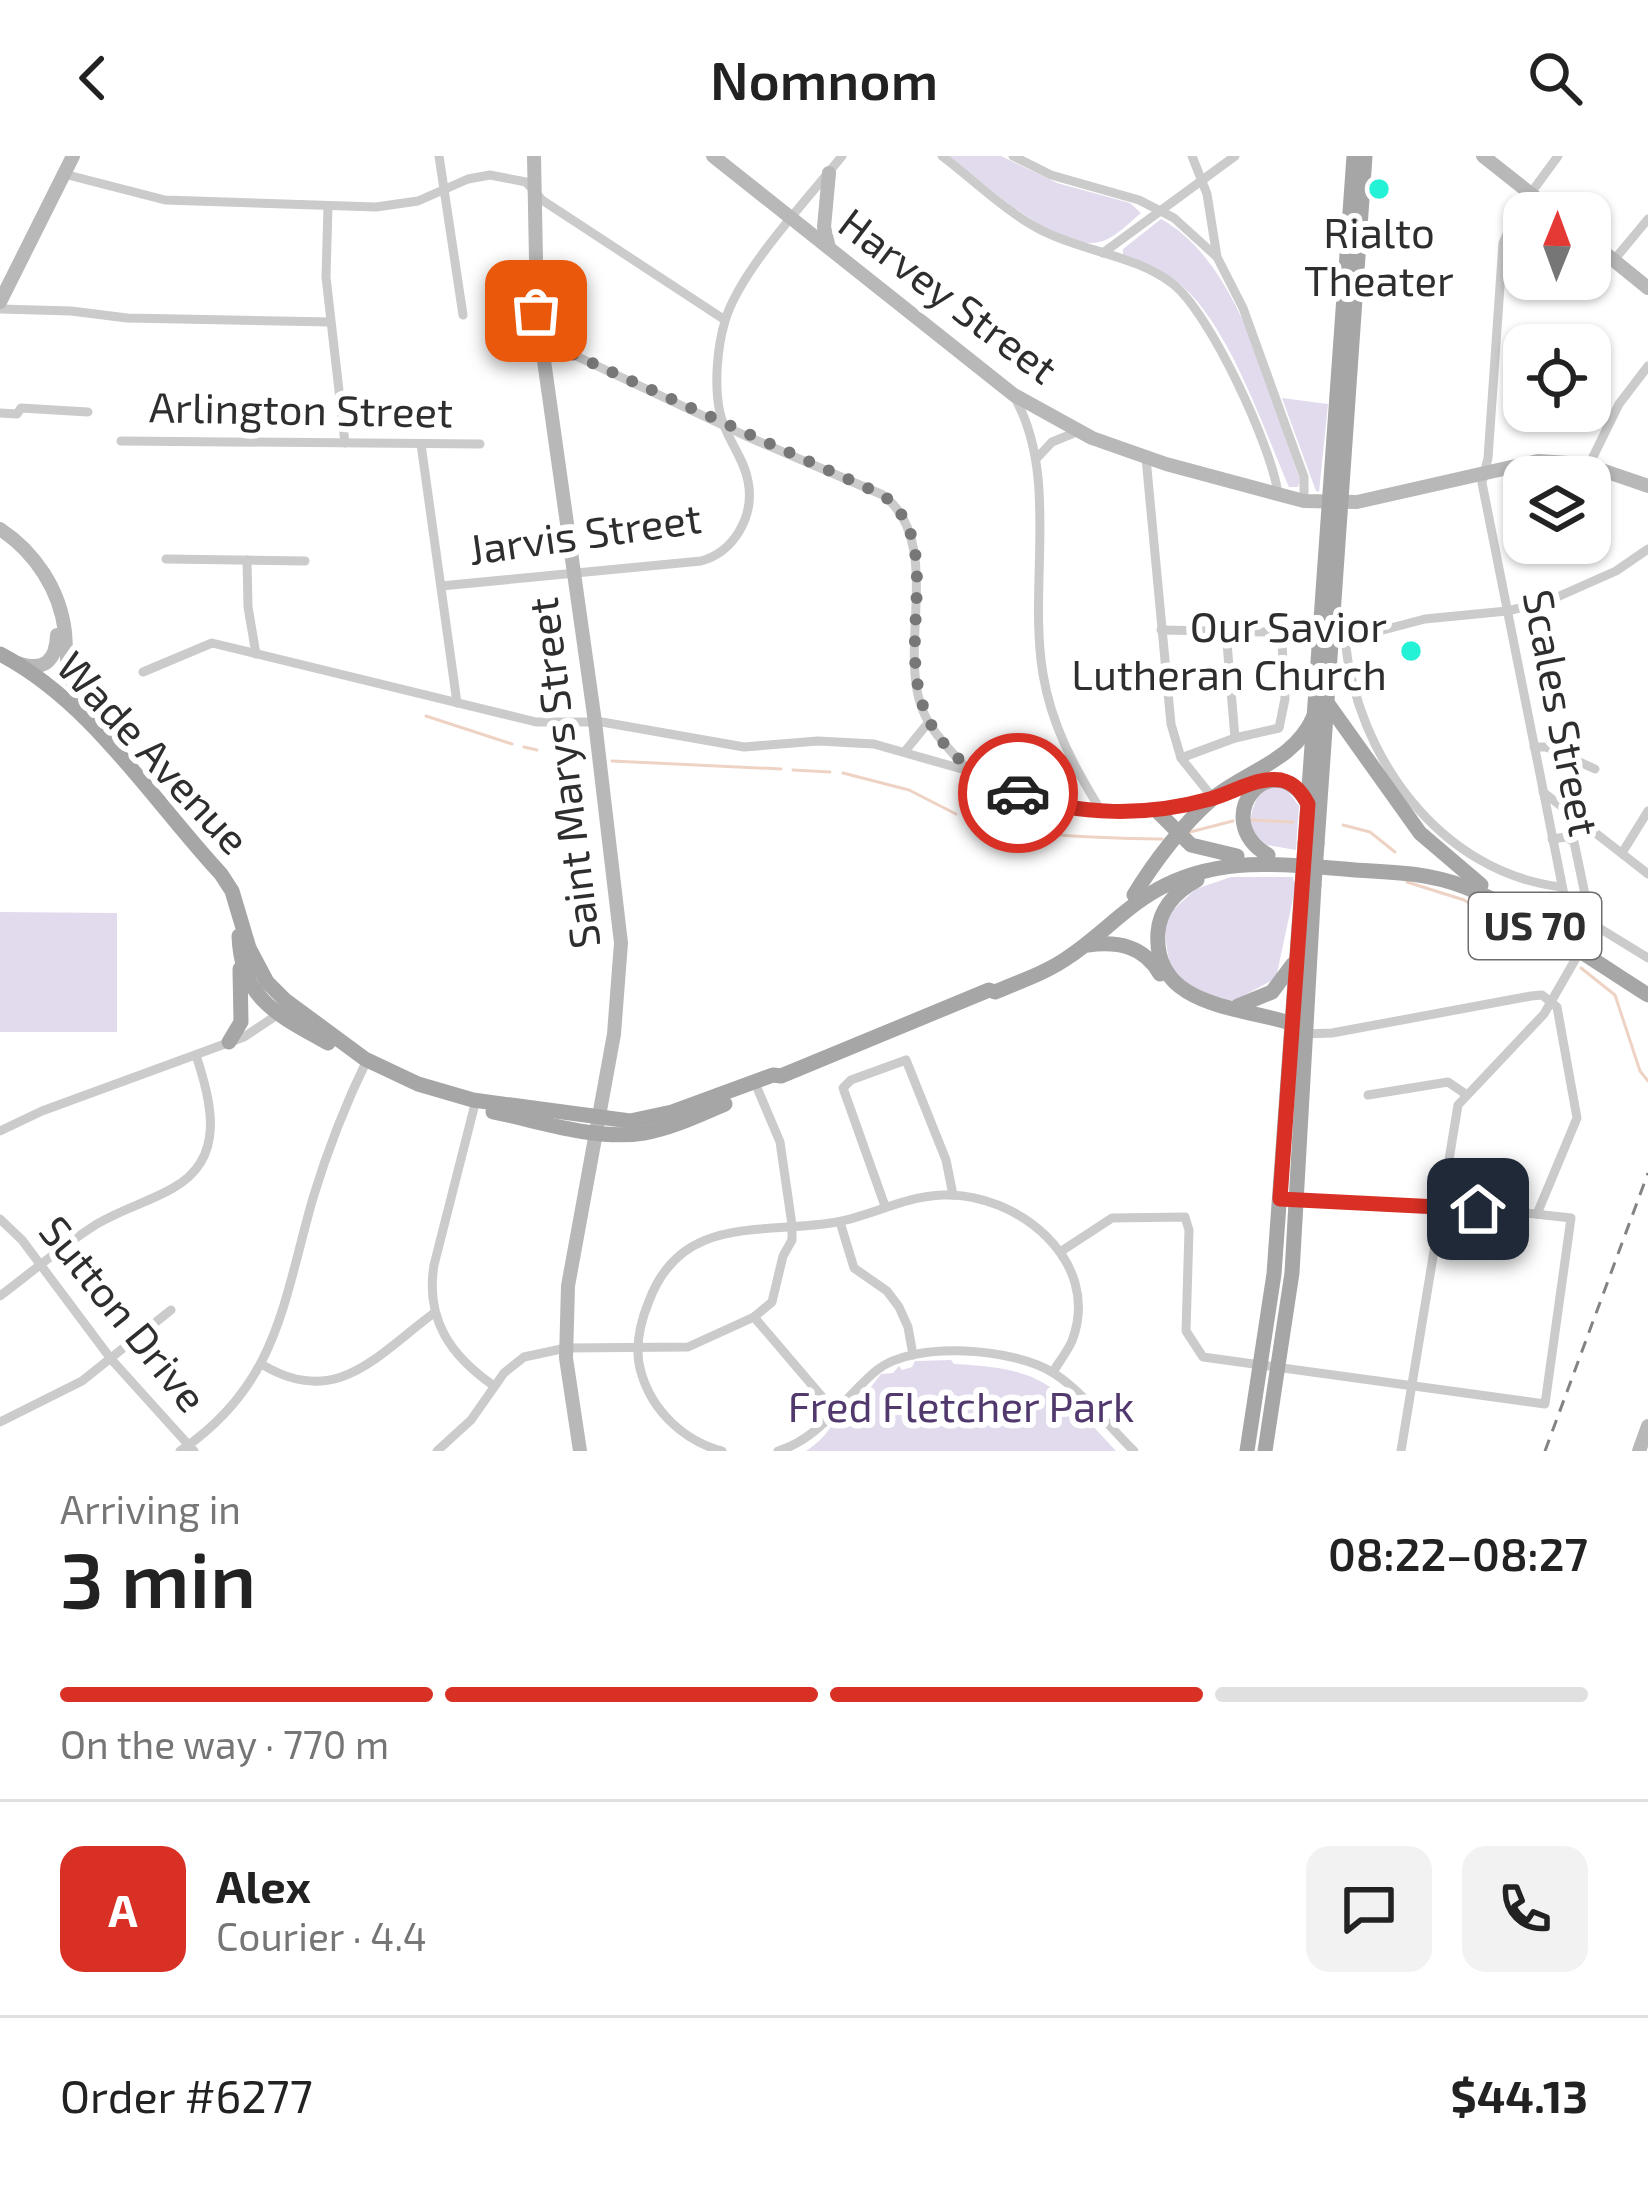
<!DOCTYPE html>
<html lang="en">
<head>
<meta charset="utf-8">
<style>
  body { margin:0; font-family:"Exo 2",sans-serif; background:#f2f2f2; color:#222; height:100vh; display:flex; flex-direction:column; font-size:45px; white-space:nowrap }
  * { box-sizing:border-box; margin:0 }
  p { font-size:39px; color:#767676 }
  .icon { flex:none; width:66px; height:66px; fill:none; stroke:currentColor; stroke-width:2; stroke-linecap:round; stroke-linejoin:round }
  .map { position:relative; height:1295px; overflow:hidden }
  .panel { display:flex; flex-direction:column; background:#fff; flex:1 }
  .panel>* { flex:none }
  .needle { width:78px; rotate:1deg }
  .buttons { position:absolute; left:1503px; top:36px; display:grid; gap:24px }
  .buttons a { display:grid; place-items:center; width:108px; height:108px; border-radius:24px; background:#fff; box-shadow:0 3px 9px #0004; font-size:60px }
  .pin { position:absolute; display:grid; place-items:center; width:102px; height:102px; color:#fff; margin:-51px; border-radius:24px; box-shadow:0 6px 18px #0006 }
  .courier { position:absolute; display:grid; place-items:center; width:120px; height:120px; margin:-60px; border:9px solid #d93025; border-radius:50%; background:#fff; color:#222; box-shadow:0 3px 15px #0007 }
  .overview em { font-style:normal; font-weight:600 }
  .overview div { display:flex; flex-direction:column-reverse }
  .overview { display:flex; align-items:center; justify-content:space-between; height:204px; padding:0 60px }
  h1 { font-size:78px; font-weight:600; line-height:90px }
  .bar { display:grid; grid-template-columns:repeat(4,1fr); gap:18px 12px; align-content:center; height:144px; padding:0 60px }
  .bar i { height:15px; border-radius:9px; background:#e0e0e0 }
  .bar .selected { background:#d93025 }
  .bar p { grid-column:span 4 }
  .line { display:flex; align-items:center; gap:30px; padding:0 60px; border-top:3px solid #e0e0e0 }
  .line div { flex:1 }
  .round { display:grid; place-items:center; flex:none; width:126px; height:126px; border-radius:24px; background:#f2f2f2 }
  header { display:flex; justify-content:space-between; align-items:center; height:156px; padding:0 60px; background:#fff; font-size:54px; font-weight:600 }
  .map>svg:first-child { display:block }
  .green { fill:#e2daed }
  .lines { fill:none; stroke-linecap:round; stroke-linejoin:round }
  .stream { stroke:#eed3c5; stroke-width:3 }
  .street { stroke:#cbcbcb; stroke-width:9 }
  .secondary { stroke:#b8b8b8; stroke-width:14 }
  .primary { stroke:#a6a6a6; stroke-width:15 }
  .rail { stroke:#838383; stroke-width:3; stroke-dasharray:12 9; stroke-linecap:butt }
  .primary-bridge { stroke:#a6a6a6; stroke-width:15 }
  .done { stroke:#777; stroke-width:12; stroke-dasharray:0 21.6 }
  .route { stroke:#d93025; stroke-width:15 }
  .poi-dot { fill:#23f2d7; stroke:#fff; stroke-width:4.5 }
  .labels { text-anchor:middle; stroke-width:12; stroke-linejoin:round; paint-order:stroke }
  .shield { fill:#fff; stroke:#6d6d6d; stroke-width:3 }
  .shield-label { font-size:39px; font-weight:bold; fill:#2e2e2e }
  .poi-label { font-size:42px; fill:#2e2e2e; stroke:#fff }
  .street-label { font-size:42px; fill:#2e2e2e; stroke:#fff }
  .park-label { font-size:42px; fill:#51386d; stroke:#fff }
</style>
</head>
<body>
<header><svg class="icon" aria-label="back" viewBox="0 0 24 24"><path d="M15 5l-7 7 7 7"/></svg>Nomnom<svg class="icon" aria-label="search" viewBox="0 0 24 24"><circle cx="10" cy="10" r="6"/><path d="M15 15l6 6"/></svg></header>
<div class="map">
<svg width="1648" height="1295" viewBox="0 0 1648 1295">
  <rect width="100%" height="100%" fill="#fff"/>
  <g class="green">
    <path d="M949,0H1001L1057,27L1130,47L1141,57C1130,66 1117,80 1103,85C1062,100 980,24 949,0Z"/>
    <path d="M1161,63C1241,107 1270,241 1300,324L1298,331H1289C1263,272 1227,162 1175,124C1160,114 1140,108 1123,100V93Z"/>
    <polygon points="1282,242 1328,248 1319,336 1316,335"/>
    <path d="M1276,630L1286,633L1299,650L1296,694L1267,689C1244,672 1249,656 1262,634Z"/>
    <path d="M1231,721H1293L1295,733L1276,822L1234,845C1175,831 1166,823 1165,761L1196,733Z"/>
    <polygon points="0,756 117,757 117,876 0,876"/>
    <path d="M951,1204L954,1208C1046,1212 1056,1231 1116,1295H806C831,1279 833,1263 852,1243L860,1245L881,1218L893,1217L899,1210L902,1214L912,1211L915,1205Z"/>
  </g>
  <g class="lines">
    <g class="stream">
      <polyline points="426,560 512,588"/>
      <polyline points="524,591 537,594"/>
      <polyline points="579,602 588,603"/>
      <polyline points="612,605 781,613"/>
      <polyline points="793,614 830,616"/>
      <polyline points="843,617 909,634 956,658"/>
      <path d="M968,662C1029,681 1099,682 1162,683"/>
      <polyline points="1252,664 1293,666"/>
      <polyline points="1343,669 1370,676 1395,696"/>
      <polyline points="1190,676 1233,665"/>
      <polyline points="1407,726 1464,744 1564,802"/>
      <polyline points="1581,812 1615,839 1640,915 1648,925"/>
    </g>
    <g class="street">
      <polyline points="439,0 463,159"/>
      <path d="M942,0C975,25 1008,58 1045,76C1086,96 1137,100 1173,128C1210,157 1272,291 1278,338"/>
      <polyline points="1013,0 1051,19 1139,44 1174,62 1217,101 1243,152 1304,321 1304,345"/>
      <polyline points="1192,0 1207,38 1217,101"/>
      <polyline points="1558,0 1517,56 1503,87 1488,302 1482,327 1573,784"/>
      <polyline points="64,18 165,44 376,51 418,45 468,23 490,19 526,26 542,44 725,164"/>
      <polyline points="328,50 326,121 345,287"/>
      <polyline points="1103,97 1235,0"/>
      <polyline points="1614,104 1648,63"/>
      <polyline points="0,153 71,155 127,162 330,166"/>
      <path d="M542,184L746,280L883,339C941,383 902,481 919,543C926,571 946,589 965,611"/>
      <path d="M1016,244C1059,323 1028,430 1043,518C1051,568 1074,611 1100,653"/>
      <polyline points="0,257 17,258 21,252 88,256"/>
      <polyline points="121,285 480,288"/>
      <polyline points="421,288 457,547"/>
      <polyline points="1037,302 1052,286 1079,275"/>
      <polyline points="1589,309 1619,248 1648,210"/>
      <polyline points="166,403 305,405"/>
      <polyline points="247,404 248,451 256,498"/>
      <path d="M441,430L701,405C734,396 755,360 748,325C744,301 725,281 720,257C714,230 717,192 725,165C740,114 808,43 842,0"/>
      <polyline points="1161,474 1266,476 1282,487 1285,543 1279,572 1235,582 1181,602"/>
      <polyline points="1226,475 1235,582"/>
      <path d="M1345,484C1357,600 1439,716 1561,731"/>
      <polyline points="1341,485 1425,463 1507,455 1546,446 1616,415 1648,393"/>
      <polyline points="143,516 212,487 536,566 602,566 744,591 818,585 874,588 969,615 1026,641 1071,651 1139,656 1213,642 1181,602 1171,568 1146,302"/>
      <polyline points="1534,591 1546,591 1595,613"/>
      <polyline points="906,594 928,567"/>
      <polyline points="1543,636 1648,718"/>
      <polyline points="1552,683 1566,681 1574,686 1591,767 1648,802"/>
      <polyline points="1622,697 1648,655"/>
      <polyline points="1304,878 1332,877 1531,840 1542,839 1557,851 1577,962 1537,1058"/>
      <polyline points="1368,939 1448,926 1467,939"/>
      <path d="M476,944L434,1109C425,1164 451,1200 494,1230"/>
      <polyline points="0,975 42,955 244,881 277,859"/>
      <polyline points="885,1050 843,932 851,924 906,904 946,1004 953,1039"/>
      <polyline points="0,1063 22,1084 111,1203 194,1295"/>
      <polyline points="840,1066 854,1112 887,1135 899,1151 908,1171 913,1199"/>
      <polyline points="1060,1096 1112,1062 1185,1061 1189,1074 1186,1175 1203,1201 1545,1248 1571,1062 1508,1055 1292,1044"/>
      <path d="M0,1140C32,1116 63,1089 97,1068C122,1053 149,1046 173,1032C227,1002 211,946 196,899"/>
      <polyline points="754,1161 835,1256"/>
      <path d="M263,1209C337,1253 377,1199 434,1157"/>
      <polyline points="0,1266 82,1225 171,1154"/>
      <path d="M180,1295C278,1229 283,1146 313,1042C327,996 346,947 367,904"/>
      <polyline points="437,1295 471,1264 504,1217 524,1201 566,1192 688,1191 754,1161 772,1146 783,1100 792,1084 792,1069 780,986 758,934"/>
      <path d="M722,1295C684,1285 652,1255 641,1216C634,1193 640,1167 649,1145C682,1057 764,1079 837,1066C873,1059 906,1040 943,1039C1016,1036 1103,1104 1072,1185C1067,1196 1059,1206 1053,1216"/>
      <path d="M778,1295C821,1282 844,1241 877,1214C914,1184 1016,1192 1055,1218C1084,1237 1108,1270 1134,1295"/>
      <polyline points="1401,1295 1458,949 1544,858 1579,797"/>
    </g>
    <g class="secondary">
      <polyline points="534,0 537,155 595,566 621,787 614,878 568,1130 566,1202 580,1295"/>
      <polyline points="713,0 1014,239 1092,282 1166,308 1304,345 1357,346 1538,305 1584,308 1648,330"/>
      <polyline points="1483,0 1555,57"/>
      <polyline points="829,17 824,71 829,92"/>
      <polyline points="1590,85 1648,132"/>
      <polyline points="0,146 73,0"/>
      <path d="M0,373C35,396 60,434 65,476C66,489 66,502 69,515C73,534 86,548 91,568"/>
      <path d="M18,507C44,516 56,505 57,479"/>
      <polyline points="1639,1295 1648,1270"/>
    </g>
    <g class="primary">
      <path d="M0,498C92,546 152,644 221,718L232,735L249,792L267,826L285,844L365,903L418,928L473,944L630,965L672,956L773,919L781,920L989,834L995,836C1021,825 1048,816 1070,800C1104,777 1129,747 1166,729C1227,699 1292,709 1356,714C1393,716 1430,717 1465,731C1525,755 1592,804 1648,839"/>
      <polyline points="1328,548 1420,677 1481,729"/>
      <polyline points="1156,654 1191,689 1237,700"/>
      <polyline points="1305,688 1354,0"/>
      <polyline points="1317,688 1365,0"/>
      <path d="M1268,699C1207,663 1273,585 1308,648"/>
      <path d="M1197,724C1177,735 1160,752 1158,776C1152,856 1250,850 1302,871"/>
      <path d="M1134,739C1154,706 1183,668 1212,643C1246,615 1295,605 1314,560"/>
      <path d="M239,780C241,843 278,859 328,887"/>
      <path d="M1088,789C1118,785 1144,790 1160,818"/>
      <polyline points="1238,850 1272,836 1293,808"/>
      <polyline points="229,886 241,866 240,813"/>
      <path d="M493,956C540,965 595,985 644,977C672,972 699,959 725,948"/>
      <polyline points="1247,1295 1274,1118 1302,728"/>
      <polyline points="1265,1295 1292,1117 1314,729"/>
    </g>
    <polyline class="rail" points="1545,1295 1648,1017"/>
    <g class="primary-bridge">
      <polyline points="1302,728 1305,688"/>
      <polyline points="1314,729 1317,688"/>
    </g>
  </g>
  <g class="lines">
    <path class="done" d="M536,155L540,183L548,187L883,339C973,408 833,564 1018,637"/>
    <path class="route" d="M1018,637C1077,661 1150,660 1210,643C1233,637 1257,620 1281,624C1295,627 1302,637 1308,648L1280,1043L1478,1053"/>
  </g>
  <g class="poi-dot">
    <circle cx="1379" cy="33" r="12"/>
    <circle cx="1411" cy="495" r="12"/>
  </g>
  <g class="labels">
    <rect class="shield" x="1469" y="737" width="132" height="66" rx="9"/>
    <g class="shield-label">
      <text x="1535" y="784">US 70</text>
    </g>
    <g class="poi-label">
      <text x="1379" y="92">Rialto<tspan x="1379" dy="48">Theater</tspan></text>
      <text x="1387" y="486" text-anchor="end">Our Savior<tspan x="1387" dy="48">Lutheran Church</tspan></text>
    </g>
    <g class="street-label">
      <text transform="translate(948 140) rotate(37)" y="15">Harvey Street</text>
      <text transform="translate(301 254) rotate(1)" y="15">Arlington Street</text>
      <text transform="translate(585 378) rotate(-8)" y="15">Jarvis Street</text>
      <text transform="translate(1561 557) rotate(79)" y="15">Scales Street</text>
      <text transform="translate(153 597) rotate(47)" y="15">Wade Avenue</text>
      <text transform="translate(564 617) rotate(-97)" y="15">Saint Marys Street</text>
      <text transform="translate(123 1158) rotate(51)" y="15">Sutton Drive</text>
    </g>
    <g class="park-label">
      <text x="961" y="1266">Fred Fletcher Park</text>
    </g>
  </g>
</svg>
<div class="buttons">
<a><svg class="needle" viewBox="-14 -14 28 28"><path d="M0-13l5 13h-10z" fill="#e53935"/><path d="M0 13l5-13h-10z" fill="#767676"/></svg></a>
<a><svg class="icon" aria-label="locate" viewBox="0 0 24 24"><circle cx="12" cy="12" r="6"/><path d="M12 2v4M12 18v4M2 12h4M18 12h4"/></svg></a>
<a><svg class="icon" aria-label="layers" viewBox="0 0 24 24"><path d="M12 4l9 5-9 5-9-5zM3 14l9 5 9-5"/></svg></a>
</div>
<div class="pin" style="left:536px;top:155px;background:#ea580c"><svg class="icon" aria-label="bag" viewBox="0 0 24 24"><path d="M5 8h14l-1 12H6zM9 8a3 3 0 0 1 6 0"/></svg></div>
<div class="pin" style="left:1478px;top:1053px;background:#1f2937"><svg class="icon" aria-label="home" viewBox="0 0 24 24"><path d="M3 11l9-7 9 7M6 9v11h12V9"/></svg></div>
<div class="courier" style="left:1018px;top:637px"><svg class="icon" aria-label="car" viewBox="0 0 24 24"><path d="M5 17H2v-5l4-1 3-4h7l3 4 3 1v5h-3M9 17h6M6 11h13"/><circle cx="7" cy="17" r="2"/><circle cx="17" cy="17" r="2"/></svg></div>
</div>
<section class="panel">
<div class="overview"><div><h1>3 min</h1><p>Arriving in</p></div><em>08:22–08:27</em></div>
<div class="bar"><i class="selected"></i><i class="selected"></i><i class="selected"></i><i></i><p>On the way · 770 m</p></div>
<div class="line" style="height:216px"><b class="round" style="background:#d93025;color:#fff">A</b><div><b>Alex</b><p>Courier · 4.4</p></div><a class="round"><svg class="icon" aria-label="chat" viewBox="0 0 24 24"><path d="M4 5h16v11H9l-5 4z"/></svg></a><a class="round"><svg class="icon" aria-label="phone" viewBox="0 0 24 24"><path d="M5 4h4l2 5-3 2q2 4 5 5l2-3 5 2v4C11 20 4 13 5 4z"/></svg></a></div>
<div class="line" style="height:156px"><div>Order #6277</div><b>$44.13</b></div>
</section>
</body>
</html>
